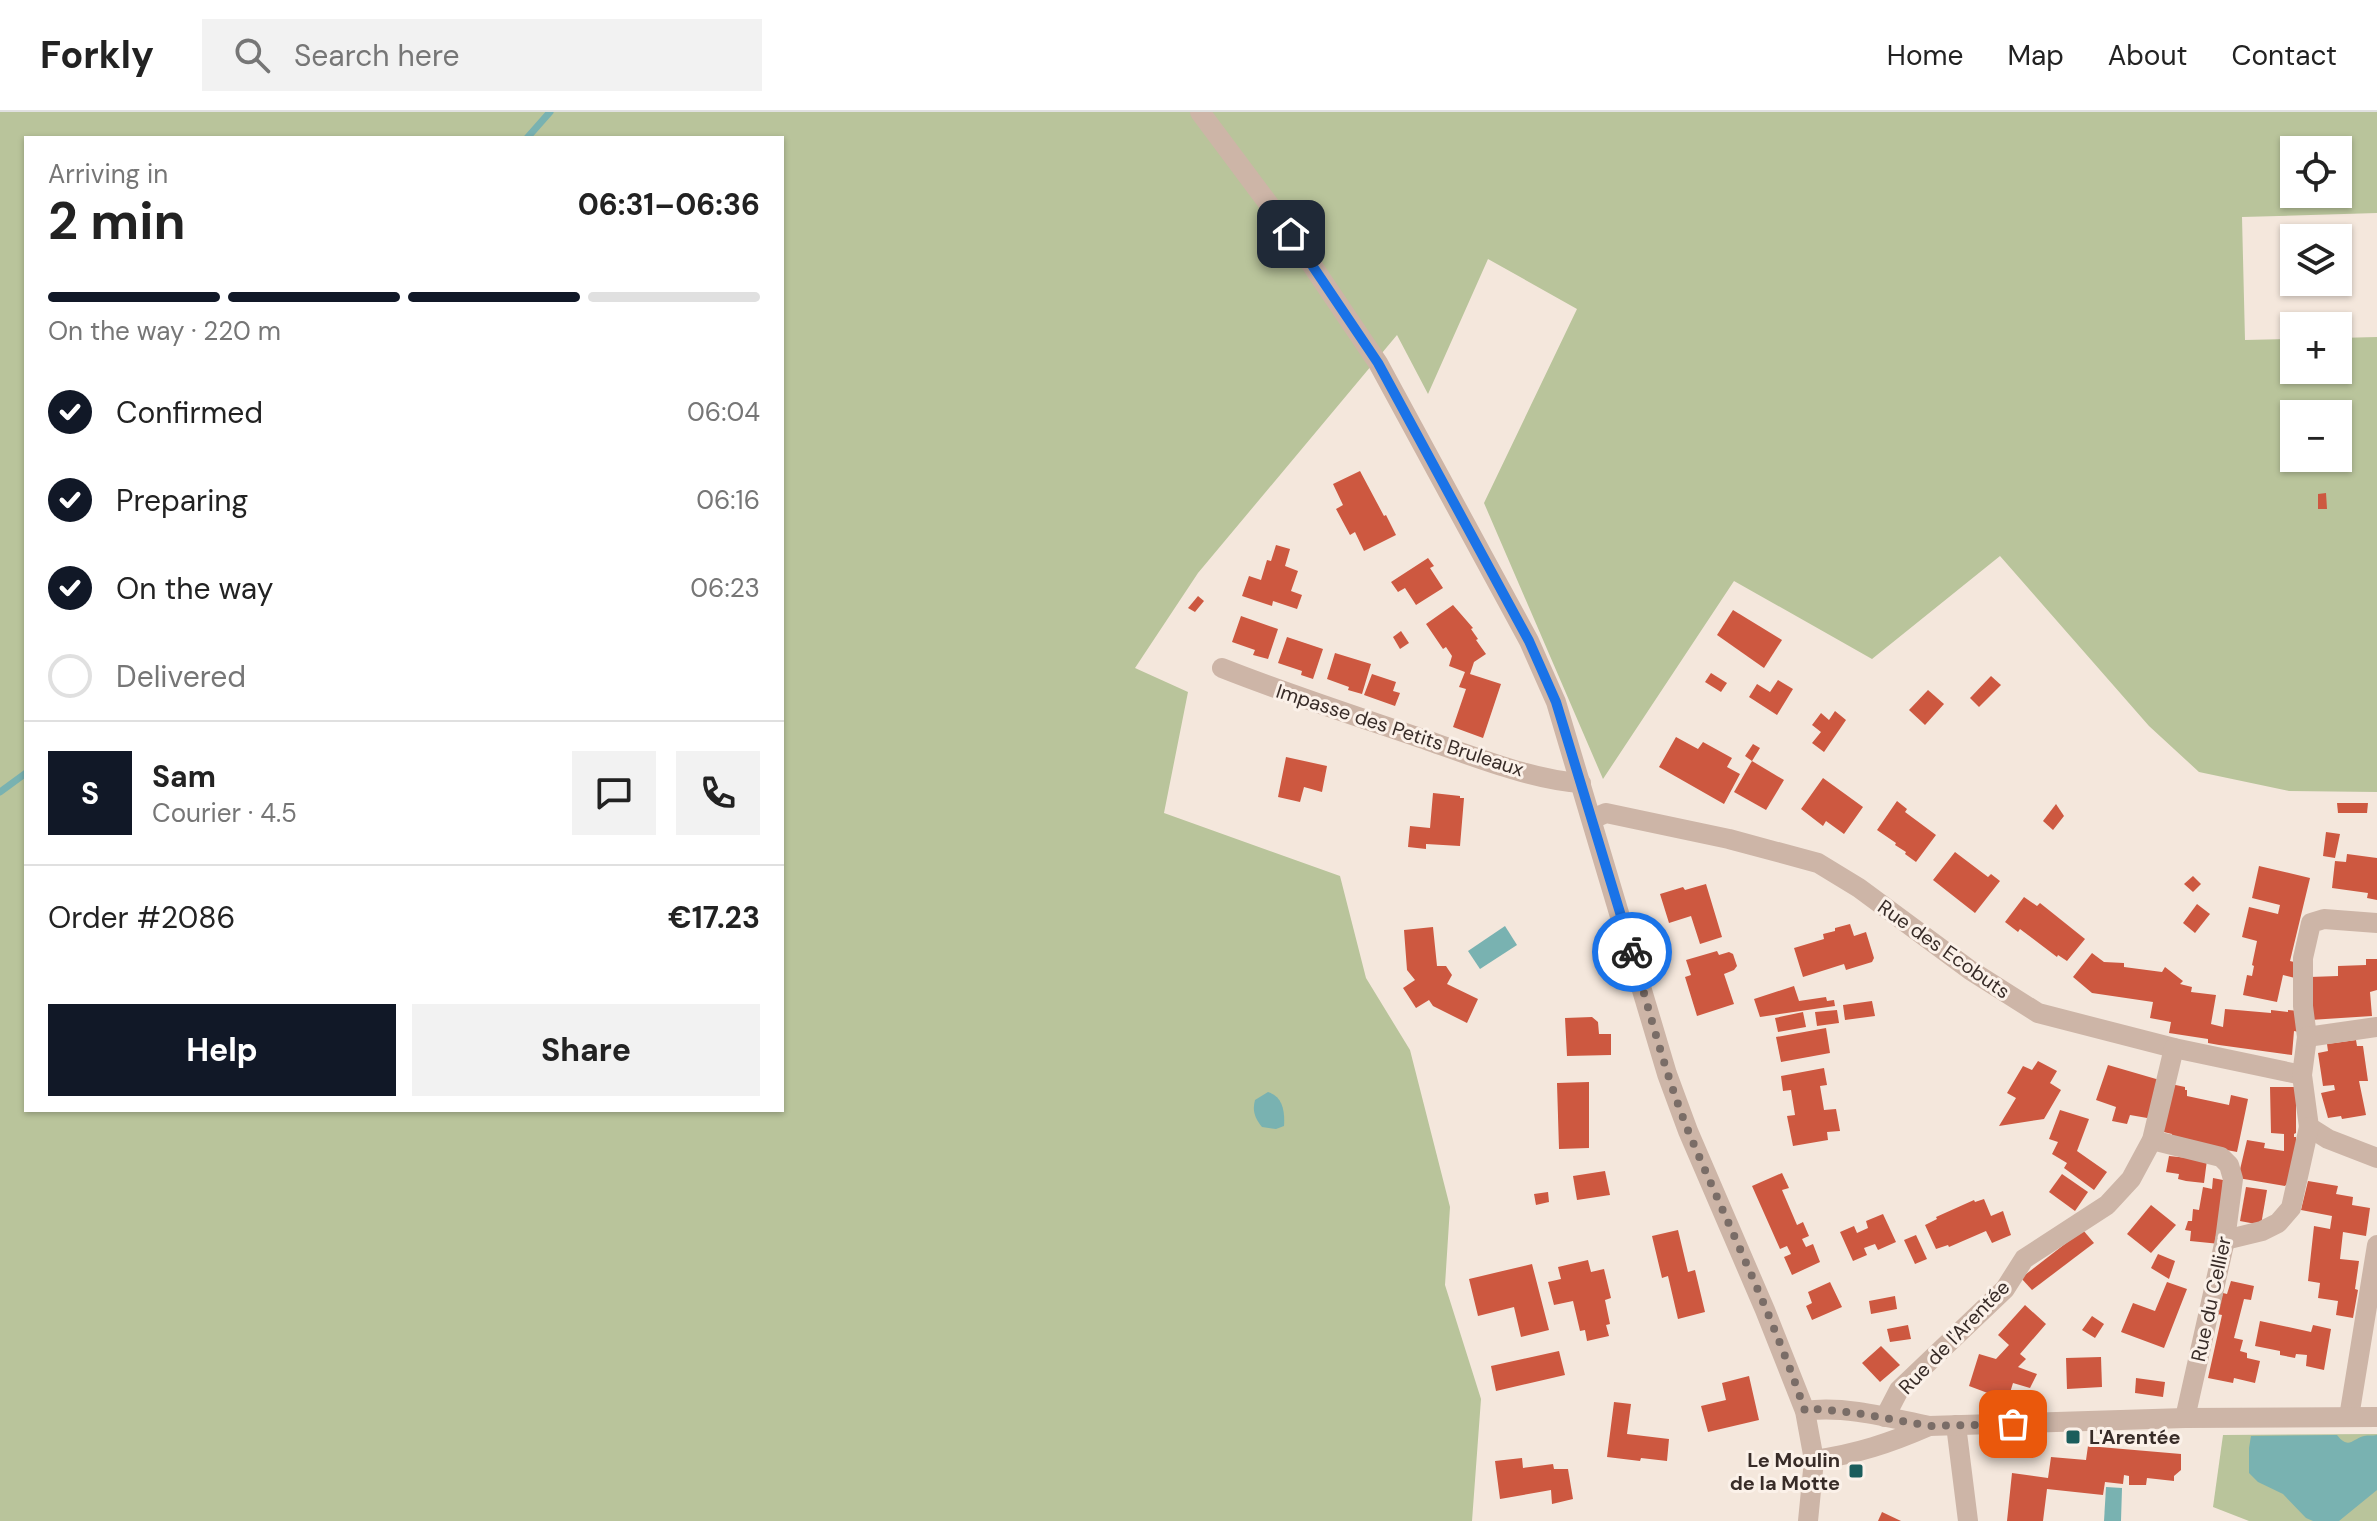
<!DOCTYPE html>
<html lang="en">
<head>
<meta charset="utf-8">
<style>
  body { margin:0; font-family:"DM Sans",sans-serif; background:#f2f2f2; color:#222; height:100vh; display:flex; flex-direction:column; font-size:30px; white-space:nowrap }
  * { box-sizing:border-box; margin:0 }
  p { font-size:26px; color:#767676 }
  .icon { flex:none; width:44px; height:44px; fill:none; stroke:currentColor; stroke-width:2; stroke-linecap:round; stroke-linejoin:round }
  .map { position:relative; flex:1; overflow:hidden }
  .drawer { position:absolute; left:24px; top:24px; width:760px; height:976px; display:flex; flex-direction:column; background:#fff; border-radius:0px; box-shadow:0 2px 6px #0004 }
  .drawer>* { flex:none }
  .buttons { position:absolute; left:2280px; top:24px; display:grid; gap:16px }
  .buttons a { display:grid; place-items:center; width:72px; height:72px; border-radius:0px; background:#fff; box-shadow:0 2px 6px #0004; font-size:40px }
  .pin { position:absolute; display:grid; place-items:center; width:68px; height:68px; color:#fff; margin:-34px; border-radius:16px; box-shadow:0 4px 12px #0006 }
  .courier { position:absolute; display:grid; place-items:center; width:80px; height:80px; margin:-40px; border:6px solid #1a73e8; border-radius:50%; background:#fff; color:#222; box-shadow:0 2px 10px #0007 }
  .headline em { font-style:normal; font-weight:700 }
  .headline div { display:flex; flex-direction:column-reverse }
  .headline { display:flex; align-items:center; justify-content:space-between; height:136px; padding:0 24px }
  h1 { font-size:52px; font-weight:700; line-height:60px }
  .bar { display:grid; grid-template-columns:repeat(4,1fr); gap:12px 8px; align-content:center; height:96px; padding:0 24px }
  .bar i { height:10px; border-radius:6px; background:#e0e0e0 }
  .bar .selected { background:#111827 }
  .bar p { grid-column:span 4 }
  .line { display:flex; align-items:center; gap:20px; padding:0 24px; border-top:2px solid #e0e0e0 }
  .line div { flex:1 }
  .round { display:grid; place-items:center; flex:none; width:84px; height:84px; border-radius:0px; background:#f2f2f2 }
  ol { padding:0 24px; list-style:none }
  li { display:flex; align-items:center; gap:24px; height:88px }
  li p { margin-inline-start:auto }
  li .icon { padding:8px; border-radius:50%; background:#111827; color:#fff; stroke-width:4 }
  li:last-child { color:#767676 }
  li i { width:44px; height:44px; border:4px solid #e0e0e0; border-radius:50% }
  .button { display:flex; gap:16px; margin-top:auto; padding:16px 24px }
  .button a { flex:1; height:92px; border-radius:0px; background:#111827; color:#fff; font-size:32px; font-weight:700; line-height:92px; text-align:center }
  .button a+a { background:#f2f2f2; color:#222 }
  header { display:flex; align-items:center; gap:48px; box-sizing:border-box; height:112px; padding:0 40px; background:#fff; border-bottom:2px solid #e0e0e0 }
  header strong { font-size:38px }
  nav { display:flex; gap:44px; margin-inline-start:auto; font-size:28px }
  .search { width:560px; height:72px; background:#f2f2f2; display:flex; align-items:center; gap:20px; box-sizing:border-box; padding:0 28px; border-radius:0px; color:#767676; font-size:30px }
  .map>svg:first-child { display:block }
  .green { fill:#b9c49b; fill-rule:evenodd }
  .water { fill:#79b2b1 }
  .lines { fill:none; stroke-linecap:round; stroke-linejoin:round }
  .stream { stroke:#79b2b1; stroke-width:7 }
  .building { fill:#cd5840 }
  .minor { stroke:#cdb5a7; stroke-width:20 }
  .done { stroke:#7a6d67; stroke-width:8; stroke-dasharray:0 14.4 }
  .route { stroke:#1a73e8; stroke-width:10 }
  .poi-dot { fill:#1b5d5c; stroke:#fbf1e9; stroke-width:3 }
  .labels { text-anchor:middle; stroke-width:6; stroke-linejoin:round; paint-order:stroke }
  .street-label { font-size:20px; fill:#382c28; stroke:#fbf1e9 }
  .poi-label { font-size:20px; font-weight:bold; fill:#382c28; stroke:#fbf1e9; text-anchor:start }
</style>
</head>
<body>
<header>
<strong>Forkly</strong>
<div class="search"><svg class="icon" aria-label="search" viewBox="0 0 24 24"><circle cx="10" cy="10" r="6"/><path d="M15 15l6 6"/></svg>Search here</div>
<nav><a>Home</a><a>Map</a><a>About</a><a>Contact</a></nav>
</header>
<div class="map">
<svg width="2377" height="1409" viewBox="0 0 2377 1409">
  <rect width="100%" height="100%" fill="#f4e7dc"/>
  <g class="green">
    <path d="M0,0H2377V101L2242,105L2245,228L2294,227V258H2338V226L2377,225V680L2289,679L2199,660L2149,614L2000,444L1872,547L1734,469L1603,667L1484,391L1577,197L1488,147L1428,282L1397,223L1198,461L1135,556L1188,580L1164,701L1340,764L1366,866L1410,938L1450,1095L1445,1173L1481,1287L1472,1409H0ZM26,26H782V998H26ZM2294,38H2338V82H2294ZM2294,302H2338V346H2294Z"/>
    <polygon points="2377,1322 2377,1409 2249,1409 2213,1395 2223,1323"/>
  </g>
  <g class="water">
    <polygon points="1505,814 1517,833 1480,857 1468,839"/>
    <path d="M1268,980C1283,984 1285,1000 1284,1014L1276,1017L1262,1015C1255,1006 1252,999 1255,988Z"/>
    <path d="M2337,1323C2349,1338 2352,1327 2364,1324C2368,1323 2373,1324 2377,1323V1378L2339,1409H2313L2306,1406L2283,1382L2258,1370L2249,1361V1336L2251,1324Z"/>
    <polygon points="2106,1375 2122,1376 2121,1409 2104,1409"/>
  </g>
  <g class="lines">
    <g class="stream">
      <polyline points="527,26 550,0"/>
      <polyline points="0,680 26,661"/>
    </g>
  </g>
  <g class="building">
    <polygon points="1360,359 1384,404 1386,403 1396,423 1364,439 1355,420 1350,423 1336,397 1343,393 1333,372"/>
    <polygon points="2326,381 2327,397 2318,397 2318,382"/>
    <polygon points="1276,433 1290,437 1285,454 1298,459 1291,479 1302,483 1297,497 1273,489 1272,494 1242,484 1249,464 1261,468 1267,448 1271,449"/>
    <polygon points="1428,446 1434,454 1430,456 1443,476 1416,493 1405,476 1398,480 1391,470"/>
    <polygon points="1198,484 1204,489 1195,500 1188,496"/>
    <polygon points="1453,493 1473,516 1471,517 1478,527 1476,528 1486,542 1474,550 1470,562 1501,572 1483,626 1453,615 1466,577 1459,575 1465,560 1449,554 1452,544 1446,535 1443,537 1426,512"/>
    <polygon points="1733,498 1782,528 1764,556 1717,523"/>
    <polygon points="1241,504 1278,517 1268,547 1253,543 1255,538 1232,530"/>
    <polygon points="1401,519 1409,531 1400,537 1393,525"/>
    <polygon points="1287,525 1323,537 1313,567 1301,563 1302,559 1278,551"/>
    <polygon points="1335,541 1371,552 1362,582 1348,578 1349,575 1327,567"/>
    <polygon points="1711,561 1727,571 1721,580 1705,570"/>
    <polygon points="1372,562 1396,570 1393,579 1400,581 1395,594 1364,583"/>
    <polygon points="1991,564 2001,573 1979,595 1970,586"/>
    <polygon points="1778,568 1793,577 1777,603 1749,585 1757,572 1770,580"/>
    <polygon points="1928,578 1944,592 1925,613 1909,598"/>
    <polygon points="1835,599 1846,608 1824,640 1812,631 1821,620 1812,613 1821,601 1829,608"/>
    <polygon points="1676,625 1698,637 1703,630 1732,646 1727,655 1740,662 1724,692 1659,655"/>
    <polygon points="1753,632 1760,636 1752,649 1745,644"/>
    <polygon points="1286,645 1327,654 1322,680 1304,675 1300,690 1278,685"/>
    <polygon points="1752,649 1784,668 1766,698 1734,680"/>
    <polygon points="1823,666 1863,695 1844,722 1826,709 1823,714 1801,697"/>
    <polygon points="1433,681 1460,684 1460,686 1464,686 1460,734 1426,732 1426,737 1408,735 1410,714 1430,716"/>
    <polygon points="1897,689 1907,697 1905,700 1936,723 1916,750 1905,742 1906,740 1895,733 1896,731 1877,718"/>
    <polygon points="2337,691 2368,691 2367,701 2338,701"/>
    <polygon points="2056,692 2064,704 2053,718 2043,709"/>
    <polygon points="2326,720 2340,722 2335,746 2323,744"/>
    <polygon points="1955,740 1988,765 1991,762 2000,769 1975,801 1933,768"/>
    <polygon points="2347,742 2377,746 2377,788 2367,786 2368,781 2332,776 2335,749 2346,750"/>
    <polygon points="2259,754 2310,766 2290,849 2298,851 2295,866 2283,863 2277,890 2243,883 2247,863 2252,864 2254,854 2252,853 2257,829 2242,825 2249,795 2278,802 2280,793 2252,786"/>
    <polygon points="2193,764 2201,772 2193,780 2184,772"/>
    <polygon points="1706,772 1722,825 1700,832 1691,804 1669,811 1660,782 1683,775 1685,778"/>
    <polygon points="2024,785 2037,794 2040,791 2085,827 2067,849 2058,843 2057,845 2020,817 2018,820 2005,810"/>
    <polygon points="2197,792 2210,802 2195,821 2183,811"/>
    <polygon points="1850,812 1854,824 1866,820 1874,846 1872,850 1846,858 1844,852 1803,865 1794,836 1824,827 1823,822 1835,819 1835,816"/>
    <polygon points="1433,815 1437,854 1446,854 1452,863 1447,872 1478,887 1467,911 1433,894 1429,888 1416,896 1403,876 1415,868 1407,858 1404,818"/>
    <polygon points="1717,839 1719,843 1729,840 1733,842 1737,854 1734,858 1724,862 1734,892 1697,904 1685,865 1691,863 1686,848"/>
    <polygon points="2092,841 2104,850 2124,851 2124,855 2162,860 2165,855 2183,869 2180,872 2192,875 2191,880 2216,883 2211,912 2223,915 2225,897 2271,901 2271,898 2288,900 2288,898 2299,899 2299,920 2294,919 2292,943 2219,933 2208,931 2208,927 2169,921 2171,910 2150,906 2153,890 2092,881 2073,865"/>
    <polygon points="2366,847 2377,847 2377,878 2370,880 2372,904 2310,908 2310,865 2338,864 2338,854 2366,853"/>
    <polygon points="1794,874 1799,889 1826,885 1827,889 1834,888 1835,894 1760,905 1754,887"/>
    <polygon points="1872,889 1875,904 1845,908 1843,893"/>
    <polygon points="1837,898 1839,911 1817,914 1815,900"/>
    <polygon points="1803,900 1806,915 1778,920 1775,906"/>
    <polygon points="1592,905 1598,910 1599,922 1611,922 1611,943 1567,944 1565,906"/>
    <polygon points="1826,916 1830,941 1781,950 1776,925"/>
    <polygon points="2356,928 2357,934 2363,934 2368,969 2359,969 2366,1003 2342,1007 2341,1004 2328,1006 2321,981 2335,978 2334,973 2323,974 2318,941 2328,939 2327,932"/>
    <polygon points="2038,949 2057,959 2050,971 2061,978 2044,1007 1999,1014 2016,986 2007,981 2023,954 2032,958"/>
    <polygon points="2108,953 2163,969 2153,1007 2130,1003 2127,1012 2112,1009 2116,995 2096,988"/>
    <polygon points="1824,956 1827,973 1820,974 1824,998 1836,997 1840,1019 1827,1020 1828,1028 1793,1034 1787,1004 1795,1003 1791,978 1783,979 1781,964"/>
    <polygon points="1589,970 1589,1036 1559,1037 1557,971"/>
    <polygon points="2171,972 2185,975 2185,978 2187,978 2187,984 2229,993 2231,983 2248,987 2237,1040 2171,1027 2172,1022 2160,1019"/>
    <polygon points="2270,975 2296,975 2296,1021 2294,1022 2294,1025 2296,1025 2296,1041 2293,1064 2285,1074 2238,1066 2247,1028 2265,1031 2264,1036 2284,1039 2284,1022 2271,1021"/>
    <polygon points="2060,998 2089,1007 2077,1039 2107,1060 2094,1078 2064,1056 2067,1051 2052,1042 2058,1030 2049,1027"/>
    <polygon points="2169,1044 2207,1048 2204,1071 2186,1069 2178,1067 2179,1062 2166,1060"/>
    <polygon points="1605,1059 1610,1083 1577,1088 1573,1064"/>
    <polygon points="1782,1061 1789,1076 1782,1078 1797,1113 1803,1110 1809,1124 1802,1127 1806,1135 1813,1132 1820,1150 1792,1163 1784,1145 1791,1142 1787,1134 1780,1137 1752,1074"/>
    <polygon points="2062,1062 2088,1080 2075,1099 2049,1080"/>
    <polygon points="2213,1066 2223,1068 2220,1132 2190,1129 2191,1119 2185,1118 2188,1109 2192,1109 2193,1097 2199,1098 2203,1075 2212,1077"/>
    <polygon points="2308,1069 2338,1074 2336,1082 2353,1085 2352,1093 2370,1096 2366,1124 2343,1120 2340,1147 2359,1149 2355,1177 2358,1178 2353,1206 2336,1203 2338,1189 2318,1186 2320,1171 2308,1169 2314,1114 2330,1117 2332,1104 2301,1098"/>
    <polygon points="2246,1075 2267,1078 2261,1113 2240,1109"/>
    <polygon points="1548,1080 1549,1090 1536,1093 1534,1082"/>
    <polygon points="1984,1087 1991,1104 2003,1099 2011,1123 1992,1131 1986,1119 1949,1135 1948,1133 1936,1137 1925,1113 1937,1107 1936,1105 1974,1088 1975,1090"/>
    <polygon points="2151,1093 2176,1113 2151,1141 2127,1122"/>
    <polygon points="1883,1102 1896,1130 1878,1138 1875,1132 1864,1136 1867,1143 1853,1149 1840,1120 1854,1114 1857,1121 1868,1116 1866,1109"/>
    <polygon points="1678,1118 1688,1160 1695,1158 1705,1200 1678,1207 1668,1164 1662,1166 1652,1124"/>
    <polygon points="2083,1118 2094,1131 2032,1178 2021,1166"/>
    <polygon points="1916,1123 1927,1147 1915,1152 1904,1128"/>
    <polygon points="2158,1142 2175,1149 2169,1167 2151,1156"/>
    <polygon points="1588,1148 1591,1160 1604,1157 1611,1186 1605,1188 1610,1212 1606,1213 1609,1224 1587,1229 1585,1218 1580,1219 1573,1189 1554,1193 1548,1170 1561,1167 1558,1155"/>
    <polygon points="1532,1152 1549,1218 1521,1225 1514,1195 1478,1204 1469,1167"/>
    <polygon points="2231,1169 2254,1174 2251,1188 2244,1187 2234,1226 2243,1228 2240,1239 2247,1241 2247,1246 2260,1249 2255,1271 2234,1266 2233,1271 2208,1266 2222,1203 2217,1202 2223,1181 2227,1182"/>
    <polygon points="1830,1170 1842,1195 1812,1208 1806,1194 1812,1191 1808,1180"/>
    <polygon points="2167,1170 2187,1177 2164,1236 2121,1220 2133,1191 2155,1199"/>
    <polygon points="1895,1184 1897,1197 1871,1202 1869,1189"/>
    <polygon points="2025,1193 2046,1212 2020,1242 2026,1247 2018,1255 2037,1262 2030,1276 2013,1271 2009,1284 1994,1279 1993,1283 1969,1274 1979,1242 1996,1247 2009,1233 1998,1223"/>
    <polygon points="2092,1204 2104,1212 2095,1226 2082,1218"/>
    <polygon points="2260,1209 2311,1220 2313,1213 2331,1217 2324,1258 2306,1254 2307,1243 2296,1242 2295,1246 2280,1243 2280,1239 2255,1234"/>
    <polygon points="1908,1213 1911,1227 1890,1230 1887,1217"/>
    <polygon points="1881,1234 1900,1253 1880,1270 1862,1251"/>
    <polygon points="1559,1239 1565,1263 1496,1279 1491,1254"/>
    <polygon points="2101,1245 2102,1275 2067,1277 2066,1246"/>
    <polygon points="1749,1264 1759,1308 1708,1320 1701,1294 1726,1288 1722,1271"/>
    <polygon points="2136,1266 2165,1270 2163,1285 2135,1281"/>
    <polygon points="1614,1290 1631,1292 1627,1322 1669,1327 1667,1349 1641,1346 1640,1349 1607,1345"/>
    <polygon points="2088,1334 2181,1342 2181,1358 2174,1364 2174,1369 2147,1366 2146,1373 2129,1373 2129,1364 2124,1363 2123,1372 2105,1370 2103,1383 2047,1377 2043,1409 2007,1409 2012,1361 2048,1366 2051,1345 2086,1348"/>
    <polygon points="1522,1346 1523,1356 1553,1352 1554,1357 1568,1357 1573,1387 1552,1392 1551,1378 1500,1387 1495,1349"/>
    <polygon points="1882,1400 1901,1409 1878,1409"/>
  </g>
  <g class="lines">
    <g class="minor">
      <polyline points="1200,0 1291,122 1378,251 1529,529 1556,590 1667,962 1688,1019 1765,1198 1805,1299 1814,1348 1808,1409"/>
      <path d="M1222,556C1290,583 1359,605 1429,629C1475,645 1533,668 1581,671"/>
      <polyline points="1592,707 1606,701 1729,727 1818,751 1859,776 1970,858 2038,901 2174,936 2302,963"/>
      <polyline points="2377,811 2324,807 2311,811 2303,846 2303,894 2307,925 2302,963 2309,1015 2328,1027 2377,1046"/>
      <polyline points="2307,925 2377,915"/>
      <polyline points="2152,1028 2221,1045 2229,1053 2233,1067 2225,1128 2185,1306"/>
      <polyline points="2225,1128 2262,1119 2278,1111 2291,1096 2309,1015"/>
      <path d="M1805,1299C1843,1293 1891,1306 1929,1314"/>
      <polyline points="1885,1305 1899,1278 2005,1177 2024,1147 2107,1093 2131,1067 2152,1028 2174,936"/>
      <polyline points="2349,1305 2377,1133"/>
      <polyline points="1956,1313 1968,1409"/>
      <path d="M1814,1348C1857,1342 1890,1331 1929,1314L2185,1306L2377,1305"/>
    </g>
  </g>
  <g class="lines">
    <path class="done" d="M1632,840C1650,900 1665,962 1689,1021C1728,1113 1773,1204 1805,1299L1819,1297L1863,1302L1929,1314L2013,1312"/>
    <polyline class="route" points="1291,122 1378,251 1529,529 1556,590 1632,840"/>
  </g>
  <g class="poi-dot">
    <rect x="2065" y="1317" width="16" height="16" rx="4"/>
    <rect x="1848" y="1351" width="16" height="16" rx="4"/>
  </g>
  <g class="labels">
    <g class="street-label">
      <text transform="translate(1400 618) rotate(18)" y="7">Impasse des Petits Bruleaux</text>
      <text transform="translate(1944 837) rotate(35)" y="7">Rue des Ecobuts</text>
      <text transform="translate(2211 1187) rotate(-78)" y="7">Rue du Cellier</text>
      <text transform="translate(1954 1225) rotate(-46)" y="7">Rue de l'Arentée</text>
    </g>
    <g class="poi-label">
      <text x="2089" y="1332">L'Arentée</text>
      <text x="1840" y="1355" text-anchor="end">Le Moulin<tspan x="1840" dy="23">de la Motte</tspan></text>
    </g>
  </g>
</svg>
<div class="buttons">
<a><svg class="icon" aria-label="locate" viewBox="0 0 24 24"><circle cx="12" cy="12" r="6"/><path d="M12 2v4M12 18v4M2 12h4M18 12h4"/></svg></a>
<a><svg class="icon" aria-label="layers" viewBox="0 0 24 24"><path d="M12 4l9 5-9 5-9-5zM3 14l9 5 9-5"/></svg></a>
<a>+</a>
<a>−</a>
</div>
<div class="pin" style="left:2013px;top:1312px;background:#ea580c"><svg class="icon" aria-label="bag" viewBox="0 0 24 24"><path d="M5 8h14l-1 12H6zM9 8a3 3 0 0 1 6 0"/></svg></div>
<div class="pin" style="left:1291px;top:122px;background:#1f2937"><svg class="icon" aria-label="home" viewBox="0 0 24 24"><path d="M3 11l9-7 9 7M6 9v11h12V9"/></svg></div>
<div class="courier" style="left:1632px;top:840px"><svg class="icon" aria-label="bike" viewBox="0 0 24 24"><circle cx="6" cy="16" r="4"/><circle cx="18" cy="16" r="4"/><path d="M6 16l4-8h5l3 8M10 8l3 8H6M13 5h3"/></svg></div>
<section class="drawer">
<div class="headline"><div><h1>2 min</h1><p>Arriving in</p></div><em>06:31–06:36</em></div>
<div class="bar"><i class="selected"></i><i class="selected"></i><i class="selected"></i><i></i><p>On the way · 220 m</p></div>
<ol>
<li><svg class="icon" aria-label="check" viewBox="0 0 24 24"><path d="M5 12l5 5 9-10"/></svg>Confirmed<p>06:04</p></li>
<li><svg class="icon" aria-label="check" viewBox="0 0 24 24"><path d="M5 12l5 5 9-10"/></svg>Preparing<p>06:16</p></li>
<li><svg class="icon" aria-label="check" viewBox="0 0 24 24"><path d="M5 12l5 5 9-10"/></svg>On the way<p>06:23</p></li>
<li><i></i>Delivered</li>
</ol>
<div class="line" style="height:144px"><b class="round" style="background:#111827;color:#fff">S</b><div><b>Sam</b><p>Courier · 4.5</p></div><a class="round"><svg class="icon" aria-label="chat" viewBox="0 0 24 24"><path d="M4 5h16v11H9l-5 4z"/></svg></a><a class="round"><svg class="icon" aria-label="phone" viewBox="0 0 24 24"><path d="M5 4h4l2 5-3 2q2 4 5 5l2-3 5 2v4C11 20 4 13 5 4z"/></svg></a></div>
<div class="line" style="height:104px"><div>Order #2086</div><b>€17.23</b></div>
<div class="button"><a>Help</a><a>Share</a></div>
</section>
</div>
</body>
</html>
